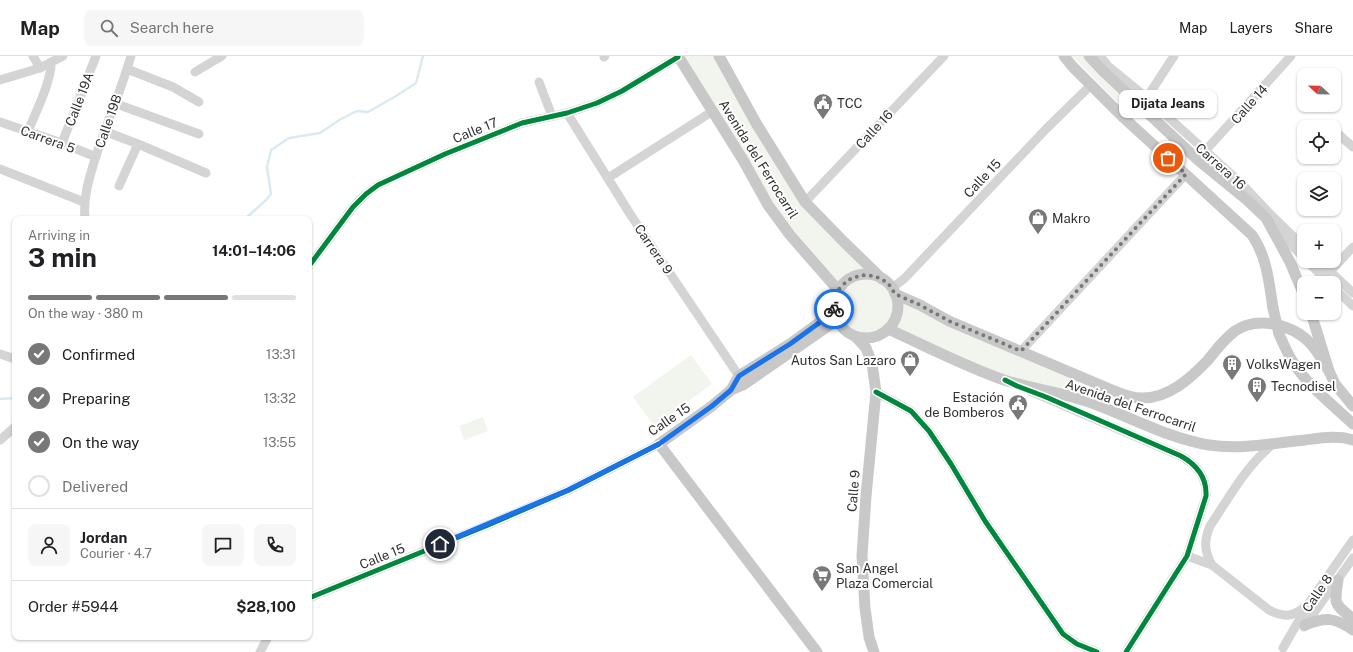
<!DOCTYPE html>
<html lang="en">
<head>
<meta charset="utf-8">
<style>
  body { margin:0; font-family:"Public Sans",sans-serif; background:#f6f6f6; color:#202124; height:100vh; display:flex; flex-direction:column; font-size:15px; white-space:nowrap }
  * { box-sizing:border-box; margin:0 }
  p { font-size:13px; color:#757577 }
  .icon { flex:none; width:22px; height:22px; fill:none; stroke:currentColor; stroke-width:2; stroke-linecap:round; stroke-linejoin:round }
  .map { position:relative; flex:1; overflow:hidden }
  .side { position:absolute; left:12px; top:160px; width:300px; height:424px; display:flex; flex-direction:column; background:#fff; border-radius:8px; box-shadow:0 1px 3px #0004 }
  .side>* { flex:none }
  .needle { width:26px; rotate:292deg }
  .fabs { position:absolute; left:1297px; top:12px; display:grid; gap:8px }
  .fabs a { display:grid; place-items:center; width:44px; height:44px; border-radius:8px; background:#fff; box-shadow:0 1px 3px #0004; font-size:20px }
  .pin { position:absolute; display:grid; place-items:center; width:34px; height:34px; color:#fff; margin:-17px; border:2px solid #fff; border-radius:50%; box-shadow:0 1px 4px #0007 }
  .courier { position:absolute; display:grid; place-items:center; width:40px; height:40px; margin:-20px; border:3px solid #1a73e8; border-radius:50%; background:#fff; color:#222; box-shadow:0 1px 5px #0007 }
  .bubble { position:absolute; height:28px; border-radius:8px; background:#fff; box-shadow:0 1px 3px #0004; font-size:13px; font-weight:700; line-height:28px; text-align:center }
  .overview em { font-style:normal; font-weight:700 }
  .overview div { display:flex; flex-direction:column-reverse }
  .overview { display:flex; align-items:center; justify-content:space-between; height:68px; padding:0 16px }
  h1 { font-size:26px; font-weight:700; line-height:30px }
  .bar { display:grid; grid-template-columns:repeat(4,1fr); gap:6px 4px; align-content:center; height:48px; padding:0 16px }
  .bar i { height:5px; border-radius:3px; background:#e0e0e0 }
  .bar .active { background:#787878 }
  .bar p { grid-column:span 4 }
  .line { display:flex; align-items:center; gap:10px; padding:0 16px; border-top:1px solid #e0e0e0 }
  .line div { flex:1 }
  .round { display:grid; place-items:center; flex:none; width:42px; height:42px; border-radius:8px; background:#f6f6f6 }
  ol { padding:0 16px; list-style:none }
  li { display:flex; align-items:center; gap:12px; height:44px }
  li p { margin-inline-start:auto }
  li .icon { padding:4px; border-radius:50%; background:#787878; color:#fff; stroke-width:4 }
  li:last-child { color:#757577 }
  li i { width:22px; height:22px; border:2px solid #e0e0e0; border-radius:50% }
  header { display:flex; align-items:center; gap:24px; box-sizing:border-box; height:56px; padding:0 20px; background:#fff; border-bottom:1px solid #e0e0e0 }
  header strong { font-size:19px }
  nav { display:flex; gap:22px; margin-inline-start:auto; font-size:14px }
  .search { width:280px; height:36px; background:#f6f6f6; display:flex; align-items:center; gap:10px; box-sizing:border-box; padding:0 14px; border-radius:8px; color:#757577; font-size:15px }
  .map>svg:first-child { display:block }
  .green { fill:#f2f5ed }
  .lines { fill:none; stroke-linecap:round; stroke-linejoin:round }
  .stream { stroke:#dbeaf2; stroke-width:2.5 }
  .minor { stroke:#d4d4d4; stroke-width:9 }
  .major { stroke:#c8c8c8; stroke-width:11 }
  .major-bridge { stroke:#c8c8c8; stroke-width:11 }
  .cycleway-casing { stroke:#fff; stroke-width:8 }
  .cycleway { stroke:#00873e; stroke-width:5 }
  .done { stroke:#787878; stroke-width:4; stroke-dasharray:0 7.2 }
  .route { stroke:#1a73e8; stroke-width:5 }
  .labels { text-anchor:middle; stroke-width:4; stroke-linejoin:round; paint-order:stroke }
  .street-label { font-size:13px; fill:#303030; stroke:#fff }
  .poi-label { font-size:13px; fill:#303030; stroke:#fff; text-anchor:start }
</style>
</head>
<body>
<header>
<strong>Map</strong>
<div class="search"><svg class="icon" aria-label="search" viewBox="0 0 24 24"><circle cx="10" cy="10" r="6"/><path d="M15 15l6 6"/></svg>Search here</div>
<nav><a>Map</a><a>Layers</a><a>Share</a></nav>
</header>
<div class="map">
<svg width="1353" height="596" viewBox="0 0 1353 596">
  <rect width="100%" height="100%" fill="#fff"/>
  <g class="green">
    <path d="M678,0H719L805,146L882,223L888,227L895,238L1074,318L1091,346L1005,324L888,273C882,277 876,281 868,282C841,285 828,257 838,234L790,179Z"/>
    <polygon points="1072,0 1083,0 1134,52 1128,57"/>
    <polygon points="691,299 712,328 654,370 633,341"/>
    <polygon points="483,361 488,375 464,384 459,370"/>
  </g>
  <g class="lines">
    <g class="stream">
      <polyline points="245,163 266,144 271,138 267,111 271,94 289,82 320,77 341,63 357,55 368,56 396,40 416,27 423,0"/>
      <polyline points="0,343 15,342"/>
    </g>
    <g class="minor">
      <polyline points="33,0 40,12"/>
      <polyline points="1100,0 1108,10 1147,42 1241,127 1269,157 1304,191"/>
      <polyline points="604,1 605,0"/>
      <polyline points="127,13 173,31 199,46"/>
      <polyline points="195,16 222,0"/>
      <polyline points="0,24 40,12 63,0"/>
      <polyline points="539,26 552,60"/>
      <polyline points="1144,46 1174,0"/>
      <polyline points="114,47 199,78"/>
      <polyline points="567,57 632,161 739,320 741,326"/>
      <polyline points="0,66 62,87 96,101"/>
      <path d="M28,75C35,58 52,24 51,6"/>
      <polyline points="104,75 138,88 206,117"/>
      <polyline points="1337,77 1353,91"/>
      <polyline points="62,87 96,0"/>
      <polyline points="1205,95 1291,0"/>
      <polyline points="0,113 84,146"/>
      <polyline points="608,122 713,55"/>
      <polyline points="119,130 138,88"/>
      <polyline points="805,146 944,0"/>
      <path d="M85,163C83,141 89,123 95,103C106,68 121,35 131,0"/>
      <polyline points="1272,169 1304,202"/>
      <polyline points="1307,205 1329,227"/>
      <polyline points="1319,205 1353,237"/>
      <polyline points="309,210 353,151 366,138 378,129 445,98 522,67 567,57 597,47 622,35 678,1"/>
      <polyline points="1324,222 1353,191"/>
      <polyline points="892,232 904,223 1046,73 1091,29"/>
      <polyline points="1334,232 1353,250"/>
      <polyline points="1021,295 1186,118"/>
      <polyline points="0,298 15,303"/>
      <path d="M1030,335L1181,400C1197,409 1207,422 1206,440L1187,500L1126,596"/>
      <polyline points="876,336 911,355 929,375 951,408 985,465 1063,578 1077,588 1097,596"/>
      <polyline points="0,384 15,371"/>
      <path d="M1187,500L1212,509L1269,554C1286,563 1296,560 1309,547"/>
      <path d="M1212,509C1204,495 1204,484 1210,470C1230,440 1246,410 1274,387"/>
      <polyline points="309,542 488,469 569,434 659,388"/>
      <polyline points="1304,571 1353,502"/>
      <polyline points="1283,592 1309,547 1353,484"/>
      <polyline points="260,596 268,581"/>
    </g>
    <g class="major">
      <polyline points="678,0 743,104 768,149 790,179 838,234"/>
      <polyline points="719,0 756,67 805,146 844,186 882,223"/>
      <path d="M1064,0L1072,10L1124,62L1252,179C1267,201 1269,226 1273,252"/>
      <polyline points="1089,0 1103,15 1198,104 1247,144 1266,162 1290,206 1304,239"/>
      <circle cx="866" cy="250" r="32"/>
      <path d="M895,238L920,249L949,265L1112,334C1122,338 1131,342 1141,342C1168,343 1191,322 1208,304C1216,294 1224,283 1235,275C1257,260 1292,268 1310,287C1318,295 1323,306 1329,315"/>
      <polyline points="1311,257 1329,315 1335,328 1353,350"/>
      <path d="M888,273C926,290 964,310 1004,324C1033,333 1064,337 1092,347C1130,361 1168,382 1209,389C1240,394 1273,387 1305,384C1321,382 1338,379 1353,384"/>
      <path d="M1279,278C1283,287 1287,297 1293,306C1306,328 1334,350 1353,368"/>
      <polyline points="856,281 866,292 872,307 876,336 866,440 862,500 865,552 869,581 874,596"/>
      <polyline points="731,334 743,329 837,264"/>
      <path d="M1338,524C1334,550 1334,547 1353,563"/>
      <path d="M1305,569C1326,561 1334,561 1353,574"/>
      <polyline points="817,596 659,388 712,350 731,334 739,320 790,288 834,256"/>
    </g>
    <polyline class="major-bridge" points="1273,252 1279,278"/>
    <defs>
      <g id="cycleway">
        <polyline points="309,210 353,151 366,138 378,129 445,98 522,67 567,57 597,47 622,35 678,1"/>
        <path d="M1005,324L1017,330L1046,341L1181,400C1197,409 1207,422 1206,440L1187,500L1126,596"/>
        <polyline points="876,336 911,355 929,375 951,408 985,465 1063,578 1077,588 1097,596"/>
        <polyline points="309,542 488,469 569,434 659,388"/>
      </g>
    </defs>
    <use href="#cycleway" class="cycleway-casing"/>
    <use href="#cycleway" class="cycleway"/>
  </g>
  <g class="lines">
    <polyline class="done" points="834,253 835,241 838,234 848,224 861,219 875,220 888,227 895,238 920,249 949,265 1021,295 1186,118 1168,102"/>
    <polyline class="route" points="440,488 568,434 659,388 712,350 731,334 739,320 790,288 834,256 834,253"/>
  </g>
  <defs>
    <symbol id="civic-pin" viewBox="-11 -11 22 30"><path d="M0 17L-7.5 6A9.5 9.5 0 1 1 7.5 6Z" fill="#787878" stroke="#fff"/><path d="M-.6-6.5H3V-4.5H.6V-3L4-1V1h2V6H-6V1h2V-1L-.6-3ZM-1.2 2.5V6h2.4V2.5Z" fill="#fff"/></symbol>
    <symbol id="shop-pin" viewBox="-11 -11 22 30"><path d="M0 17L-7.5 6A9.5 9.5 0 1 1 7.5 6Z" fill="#787878" stroke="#fff"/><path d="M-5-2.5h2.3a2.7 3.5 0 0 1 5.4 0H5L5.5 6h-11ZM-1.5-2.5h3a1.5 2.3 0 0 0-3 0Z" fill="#fff"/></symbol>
    <symbol id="building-pin" viewBox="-11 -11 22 30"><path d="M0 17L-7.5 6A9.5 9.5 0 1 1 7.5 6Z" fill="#787878" stroke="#fff"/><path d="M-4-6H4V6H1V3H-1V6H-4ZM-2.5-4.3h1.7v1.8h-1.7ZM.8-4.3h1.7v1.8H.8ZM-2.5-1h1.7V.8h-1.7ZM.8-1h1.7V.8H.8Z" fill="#fff"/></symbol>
    <symbol id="supermarket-pin" viewBox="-11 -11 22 30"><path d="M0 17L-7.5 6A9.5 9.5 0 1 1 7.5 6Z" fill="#787878" stroke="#fff"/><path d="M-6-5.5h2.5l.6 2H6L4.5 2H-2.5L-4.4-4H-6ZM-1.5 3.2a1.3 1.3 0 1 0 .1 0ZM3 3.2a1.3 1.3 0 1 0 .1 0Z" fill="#fff"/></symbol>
  </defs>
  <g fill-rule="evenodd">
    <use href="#civic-pin" x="812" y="36" width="22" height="30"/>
    <use href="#shop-pin" x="1027" y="151" width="22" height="30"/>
    <use href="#shop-pin" x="899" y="293" width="22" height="30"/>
    <use href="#building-pin" x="1221" y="297" width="22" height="30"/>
    <use href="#building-pin" x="1246" y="319" width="22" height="30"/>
    <use href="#civic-pin" x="1007" y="337" width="22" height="30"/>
    <use href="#supermarket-pin" x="811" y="508" width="22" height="30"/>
  </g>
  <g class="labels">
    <g class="street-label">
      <text transform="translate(79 43) rotate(-69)" y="5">Calle 19A</text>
      <text transform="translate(1249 48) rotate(-48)" y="5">Calle 14</text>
      <text transform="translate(108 65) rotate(-71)" y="5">Calle 19B</text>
      <text transform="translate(874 73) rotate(-47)" y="5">Calle 16</text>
      <text transform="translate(475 74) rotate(-22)" y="5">Calle 17</text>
      <text transform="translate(48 83) rotate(20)" y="5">Carrera 5</text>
      <text transform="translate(759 103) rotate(58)" y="5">Avenida del Ferrocarril</text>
      <text transform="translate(1221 110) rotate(42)" y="5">Carrera 16</text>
      <text transform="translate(982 122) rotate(-47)" y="5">Calle 15</text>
      <text transform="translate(654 193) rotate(56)" y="5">Carrera 9</text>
      <text transform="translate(1131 349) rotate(19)" y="5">Avenida del Ferrocarril</text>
      <text transform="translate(669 363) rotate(-34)" y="5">Calle 15</text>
      <text transform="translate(853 435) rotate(-85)" y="5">Calle 9</text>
      <text transform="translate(382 500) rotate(-22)" y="5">Calle 15</text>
      <text transform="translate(1317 537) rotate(-56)" y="5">Calle 8</text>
    </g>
    <g class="poi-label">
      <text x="837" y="52">TCC</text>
      <text x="1052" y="167">Makro</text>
      <text x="896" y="309" text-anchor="end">Autos San Lazaro</text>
      <text x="1246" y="313">VolksWagen</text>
      <text x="1271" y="335">Tecnodisel</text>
      <text x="1004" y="346" text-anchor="end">Estación<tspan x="1004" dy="15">de Bomberos</tspan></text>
      <text x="836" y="517">San Angel<tspan x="836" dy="15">Plaza Comercial</tspan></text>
    </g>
  </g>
</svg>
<div class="fabs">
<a><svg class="needle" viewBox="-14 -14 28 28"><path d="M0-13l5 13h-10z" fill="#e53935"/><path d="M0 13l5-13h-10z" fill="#757577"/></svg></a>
<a><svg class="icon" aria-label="locate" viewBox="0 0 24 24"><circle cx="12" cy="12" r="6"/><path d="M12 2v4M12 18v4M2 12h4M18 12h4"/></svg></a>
<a><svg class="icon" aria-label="layers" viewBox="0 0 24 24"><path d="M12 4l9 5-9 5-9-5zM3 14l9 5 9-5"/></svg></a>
<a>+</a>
<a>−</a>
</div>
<div class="pin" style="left:1168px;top:102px;background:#ea580c"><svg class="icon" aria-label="bag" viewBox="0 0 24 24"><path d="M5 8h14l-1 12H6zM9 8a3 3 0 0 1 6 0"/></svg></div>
<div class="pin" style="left:440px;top:488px;background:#1f2937"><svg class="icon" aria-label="home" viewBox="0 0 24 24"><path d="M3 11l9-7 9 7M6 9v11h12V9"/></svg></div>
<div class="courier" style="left:834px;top:253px"><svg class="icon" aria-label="bike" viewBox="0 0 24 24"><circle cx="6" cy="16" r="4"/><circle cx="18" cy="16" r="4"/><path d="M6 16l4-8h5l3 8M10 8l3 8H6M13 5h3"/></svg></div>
<div class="bubble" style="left:1119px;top:34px;width:98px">Dijata Jeans</div>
<section class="side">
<div class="overview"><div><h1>3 min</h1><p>Arriving in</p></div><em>14:01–14:06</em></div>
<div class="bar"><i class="active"></i><i class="active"></i><i class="active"></i><i></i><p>On the way · 380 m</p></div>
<ol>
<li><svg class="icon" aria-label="check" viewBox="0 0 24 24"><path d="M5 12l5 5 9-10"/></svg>Confirmed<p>13:31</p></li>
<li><svg class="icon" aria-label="check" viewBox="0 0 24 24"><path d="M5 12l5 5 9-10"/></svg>Preparing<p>13:32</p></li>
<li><svg class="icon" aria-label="check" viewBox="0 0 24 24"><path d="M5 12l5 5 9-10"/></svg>On the way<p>13:55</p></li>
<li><i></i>Delivered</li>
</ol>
<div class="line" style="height:72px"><a class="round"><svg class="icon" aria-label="person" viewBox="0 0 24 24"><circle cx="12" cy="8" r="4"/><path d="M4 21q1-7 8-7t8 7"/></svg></a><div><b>Jordan</b><p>Courier · 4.7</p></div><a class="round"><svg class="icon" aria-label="chat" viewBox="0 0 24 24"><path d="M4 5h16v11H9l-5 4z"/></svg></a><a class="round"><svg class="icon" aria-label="phone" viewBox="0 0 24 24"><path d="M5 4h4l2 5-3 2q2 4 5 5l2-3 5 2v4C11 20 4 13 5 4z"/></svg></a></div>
<div class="line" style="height:52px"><div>Order #5944</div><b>$28,100</b></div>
</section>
</div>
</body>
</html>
